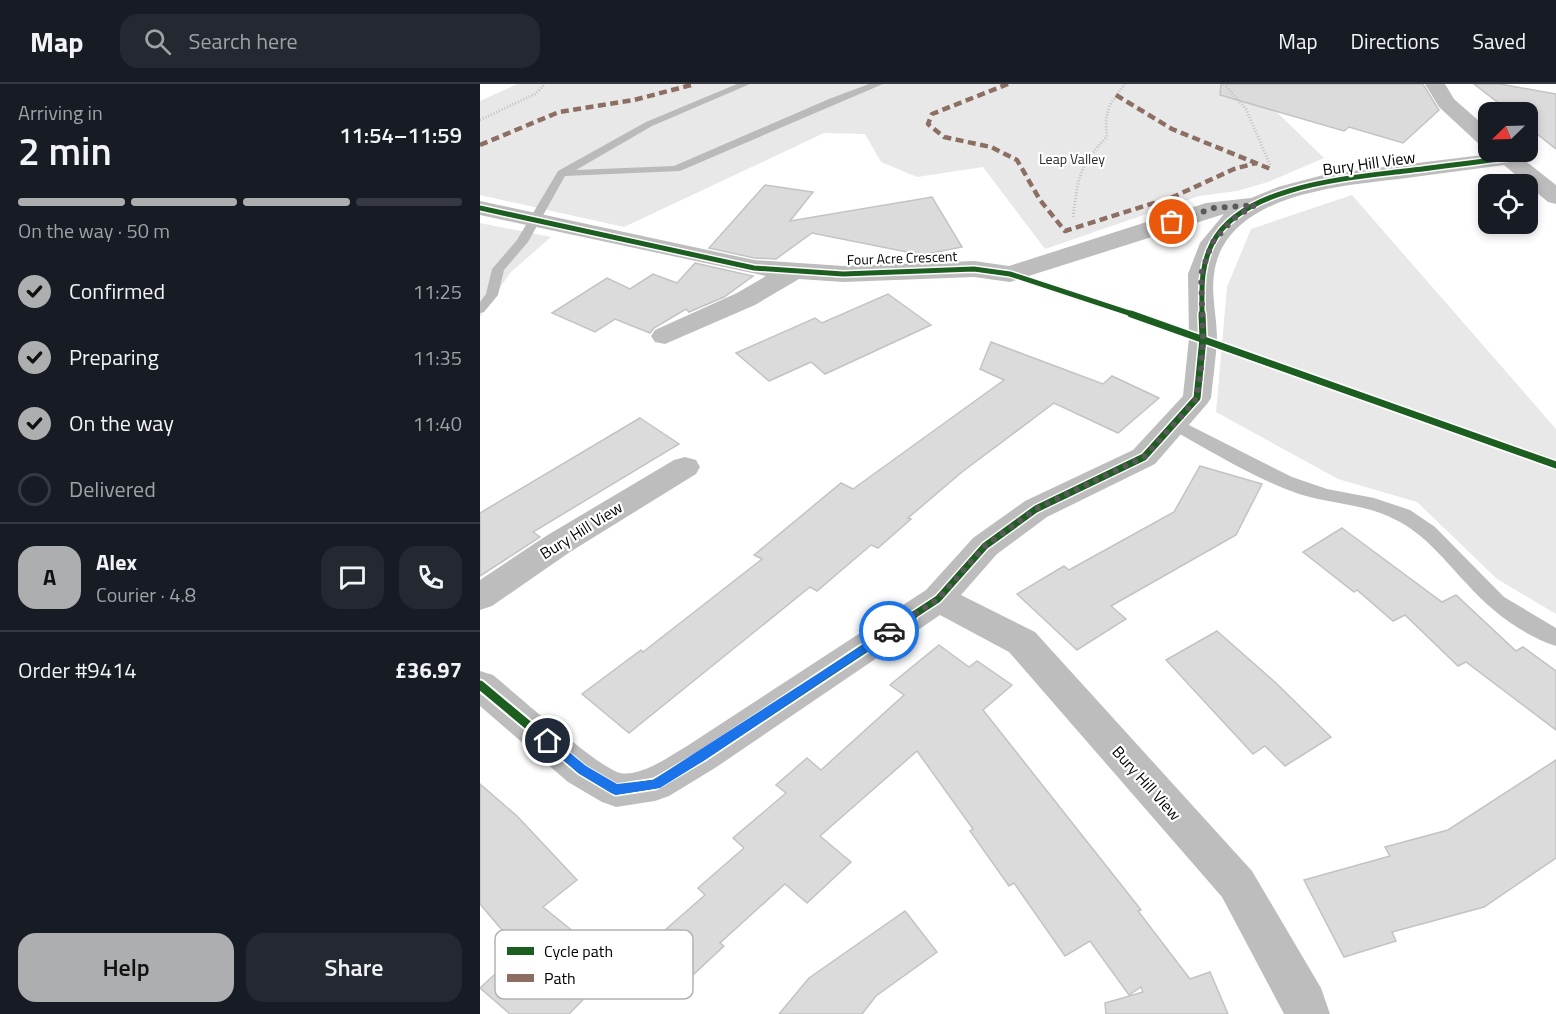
<!DOCTYPE html>
<html lang="en">
<head>
<meta charset="utf-8">
<style>
  body { margin:0; font-family:"Titillium Web",sans-serif; background:#242831; color:#f1f3f6; height:100vh; display:flex; flex-direction:column; font-size:22px; white-space:nowrap }
  * { box-sizing:border-box; margin:0 }
  p { font-size:20px; color:#9ea1a6 }
  .icon { flex:none; width:33px; height:33px; fill:none; stroke:currentColor; stroke-width:2; stroke-linecap:round; stroke-linejoin:round }
  .map { position:relative; flex:1; overflow:hidden }
  .panel { display:flex; flex-direction:column; background:#171b24; width:480px }
  .panel>* { flex:none }
  .needle { width:39px; rotate:247deg }
  .buttons { position:absolute; left:998px; top:18px; display:grid; gap:12px }
  .buttons a { display:grid; place-items:center; width:60px; height:60px; border-radius:12px; background:#171b24; box-shadow:0 3px 9px #0003; font-size:30px }
  .pin { position:absolute; display:grid; place-items:center; width:51px; height:51px; color:#fff; margin:-26px; border:3px solid #fff; border-radius:50%; box-shadow:0 2px 6px #0007 }
  .courier { position:absolute; display:grid; place-items:center; width:60px; height:60px; margin:-30px; border:4px solid #1a73e8; border-radius:50%; background:#fff; color:#222; box-shadow:0 2px 8px #0007 }
  .overview em { font-style:normal; font-weight:600 }
  .overview div { display:flex; flex-direction:column-reverse }
  .overview { display:flex; align-items:center; justify-content:space-between; height:102px; padding:0 18px }
  h1 { font-size:39px; font-weight:600; line-height:45px }
  .bar { display:grid; grid-template-columns:repeat(4,1fr); gap:9px 6px; align-content:center; height:72px; padding:0 18px }
  .bar i { height:8px; border-radius:4px; background:#363941 }
  .bar .on { background:#adaeaf }
  .bar p { grid-column:span 4 }
  .line { display:flex; align-items:center; gap:15px; padding:0 18px; border-top:2px solid #363941 }
  .line div { flex:1 }
  .round { display:grid; place-items:center; flex:none; width:63px; height:63px; border-radius:18px; background:#242831 }
  ol { padding:0 18px; list-style:none }
  li { display:flex; align-items:center; gap:18px; height:66px }
  li p { margin-inline-start:auto }
  li .icon { padding:6px; border-radius:50%; background:#adaeaf; color:#111; stroke-width:4 }
  li:last-child { color:#9ea1a6 }
  li i { width:33px; height:33px; border:3px solid #363941; border-radius:50% }
  .action { display:flex; gap:12px; margin-top:auto; padding:12px 18px }
  .action a { flex:1; height:69px; border-radius:18px; background:#adaeaf; color:#111; font-size:24px; font-weight:600; line-height:69px; text-align:center }
  .action a+a { background:#242831; color:#f1f3f6 }
  header { display:flex; align-items:center; gap:36px; box-sizing:border-box; height:84px; padding:0 30px; background:#171b24; border-bottom:2px solid #363941 }
  header strong { font-size:28px }
  nav { display:flex; gap:33px; margin-inline-start:auto; font-size:21px }
  .search { width:420px; height:54px; background:#242831; display:flex; align-items:center; gap:15px; box-sizing:border-box; padding:0 21px; border-radius:18px; color:#9ea1a6; font-size:22px }
  main { display:flex; flex:1; min-height:0 }
  .map>svg:first-child { display:block }
  .green { fill:#e8e8e8 }
  .lines { fill:none; stroke-linecap:round; stroke-linejoin:round }
  .stream { fill:#bababa; fill-rule:evenodd }
  .building { fill:#dbdbdb; stroke:#c3c3c3; stroke-width:1.5 }
  .path { stroke:#c2c2c2; stroke-width:3; stroke-dasharray:1 2; stroke-linecap:butt }
  .lane { fill:#bdbdbd; fill-rule:evenodd }
  .street { fill:#bdbdbd; fill-rule:evenodd }
  .quiet { stroke:#8d6e63; stroke-width:4.5; stroke-dasharray:8 4.5; stroke-linecap:butt }
  .cycleway-far2-casing { stroke:#fff; stroke-width:8 }
  .cycleway-far1-casing { stroke:#fff; stroke-width:10 }
  .cycleway-casing { stroke:#fff; stroke-width:13 }
  .cycleway-far2 { stroke:#1b5e20; stroke-width:5 }
  .cycleway-far1 { stroke:#1b5e20; stroke-width:7 }
  .cycleway { stroke:#1b5e20; stroke-width:9 }
  .route { fill:#1a73e8 }
  .done { stroke:#595959; stroke-width:6; stroke-dasharray:0 10.8 }
  .labels { text-anchor:middle; stroke-width:4.5; stroke-linejoin:round; paint-order:stroke }
  .far-park-label { font-size:14px; fill:#2c2c2c; stroke:#fff }
  .far-street-label { font-size:14px; fill:#000; stroke:#fff }
  .street-label { font-size:16px; fill:#000; stroke:#fff }
  .key { fill:#fff; stroke:#b2b2b2; stroke-width:1.5 }
  .key-label { font-size:16px; fill:#000 }
</style>
</head>
<body>
<header>
<strong>Map</strong>
<div class="search"><svg class="icon" aria-label="search" viewBox="0 0 24 24"><circle cx="10" cy="10" r="6"/><path d="M15 15l6 6"/></svg>Search here</div>
<nav><a>Map</a><a>Directions</a><a>Saved</a></nav>
</header>
<main>
<section class="panel">
<div class="overview"><div><h1>2 min</h1><p>Arriving in</p></div><em>11:54–11:59</em></div>
<div class="bar"><i class="on"></i><i class="on"></i><i class="on"></i><i></i><p>On the way · 50 m</p></div>
<ol>
<li><svg class="icon" aria-label="check" viewBox="0 0 24 24"><path d="M5 12l5 5 9-10"/></svg>Confirmed<p>11:25</p></li>
<li><svg class="icon" aria-label="check" viewBox="0 0 24 24"><path d="M5 12l5 5 9-10"/></svg>Preparing<p>11:35</p></li>
<li><svg class="icon" aria-label="check" viewBox="0 0 24 24"><path d="M5 12l5 5 9-10"/></svg>On the way<p>11:40</p></li>
<li><i></i>Delivered</li>
</ol>
<div class="line" style="height:108px"><b class="round" style="background:#adaeaf;color:#111">A</b><div><b>Alex</b><p>Courier · 4.8</p></div><a class="round"><svg class="icon" aria-label="chat" viewBox="0 0 24 24"><path d="M4 5h16v11H9l-5 4z"/></svg></a><a class="round"><svg class="icon" aria-label="phone" viewBox="0 0 24 24"><path d="M5 4h4l2 5-3 2q2 4 5 5l2-3 5 2v4C11 20 4 13 5 4z"/></svg></a></div>
<div class="line" style="height:78px"><div>Order #9414</div><b>£36.97</b></div>
<div class="action"><a>Help</a><a>Share</a></div>
</section>
<div class="map">
<svg width="1076" height="930" viewBox="0 0 1076 930">
  <rect width="100%" height="100%" fill="#fff"/>
  <g class="green">
    <polygon points="37,0 768,0 844,74 788,98 757,107 719,112 565,165 503,83 437,93 401,78 385,50 344,49 144,143 0,111 0,17"/>
    <polygon points="872,111 1076,345 1076,530 1017,495 937,418 858,395 736,328 747,203 771,145"/>
    <polygon points="0,139 71,153 30,189 0,233"/>
  </g>
  <g class="lines">
    <polygon class="stream" points="257,0 270,0 172,42 96,86 194,82 349,15 389,0 403,0 200,87 85,92 48,158 24,186 18,211 4,228 0,229 0,218 6,210 12,185 37,156 78,87 166,38"/>
  </g>
  <g class="building">
    <polygon points="741,0 943,0 959,26 923,59 869,43 864,47 740,11"/>
    <polygon points="994,0 1020,0 1076,10 1076,65 1047,42 1047,28 1030,28"/>
    <polygon points="285,101 333,108 310,137 452,113 482,163 442,171 332,149 296,175 274,174 229,164"/>
    <polygon points="215,179 273,192 244,213 209,228 206,225 174,244 170,249 135,235 115,248 72,229 127,194 150,205 173,190 197,199"/>
    <polygon points="408,210 451,241 345,290 331,278 289,297 256,269 335,234 342,239"/>
    <polygon points="511,258 623,300 632,292 679,314 638,349 574,319 482,388 428,434 431,435 398,464 391,461 337,507 330,503 149,649 102,610 161,566 163,568 282,475 274,471 361,399 373,405 524,296 500,285"/>
    <polygon points="160,334 199,360 53,448 60,453 0,492 0,429"/>
    <polygon points="720,382 782,400 756,451 631,522 646,535 597,566 537,510 584,482 589,486 694,428"/>
    <polygon points="862,444 962,518 976,511 1036,567 1043,563 1076,587 1076,646 986,578 978,582 925,531 913,537 877,506 874,508 823,468"/>
    <polygon points="737,547 797,600 851,653 805,682 785,662 773,670 686,576"/>
    <polygon points="459,561 489,583 497,577 532,601 503,626 661,826 658,827 710,895 730,888 748,930 626,930 625,919 663,908 661,903 649,911 610,857 585,872 534,799 529,802 490,747 493,745 437,667 340,752 371,778 327,819 305,800 240,859 244,862 199,904 161,867 225,811 218,804 264,764 253,754 306,709 296,701 327,674 341,686 424,611 410,601"/>
    <polygon points="1076,676 1076,774 1004,823 912,848 916,857 864,873 824,796 910,772 905,763 968,746"/>
    <polygon points="0,700 37,732 97,796 63,823 136,882 89,930 30,930 0,904 40,867 0,820"/>
    <polygon points="425,827 457,868 396,912 382,930 299,930 329,894"/>
  </g>
  <g class="lines">
    <g class="path">
      <polyline points="744,0 766,25 790,81"/>
      <polyline points="0,36 55,10 65,0"/>
      <path d="M593,133C598,95 598,82 627,53C624,27 629,20 645,0"/>
    </g>
    <path class="lane" d="M695,334L812,393L847,405L894,414L930,426L955,443L1024,513L1076,544V562C1042,551 1010,526 987,500C965,477 945,450 916,436C887,420 851,420 819,410C773,394 731,367 689,344L686,340L689,336Z"/>
    <g class="street">
      <polygon points="945,0 965,0 974,15 1008,45 1008,63 1000,61 959,23"/>
      <path d="M1010,68H1034L1076,101V120L1068,118L1024,81C989,86 954,90 919,95C858,102 744,111 734,190C731,211 737,234 737,255C736,274 733,294 731,314L727,320L675,380L567,433L517,470L481,511L555,548L772,787L841,904L850,930H804L742,813L529,568L460,531L235,684L189,712L175,717L136,723L122,718L88,698L0,622V587L13,591C35,609 119,684 140,689C161,693 190,672 207,662L446,506L493,454L545,417L653,366L703,312L709,254L708,190L720,159L744,130L530,198L494,193L363,198L319,195L275,221L185,260L175,258L171,252L175,246L257,209L286,192L0,131V117L274,176L363,182L494,177L529,182L726,119L771,114L798,103L847,90L1011,70Z"/>
      <polygon points="205,373 216,376 220,383 216,390 90,468 12,522 0,526 0,496 66,452 194,376"/>
    </g>
    <g class="quiet">
      <polyline points="528,0 452,30 448,40 464,53 511,63 537,76 560,116 585,147 693,113 754,85 776,79"/>
      <polyline points="636,11 692,45 793,86"/>
      <polyline points="0,61 79,28 154,16 215,0"/>
    </g>
    <defs>
      <g id="cycleway-far2">
        <polyline points="0,124 274,184 363,190 494,185 530,190 655,231"/>
        <path d="M722,231C722,206 720,184 732,160C761,102 868,94 925,87C960,83 994,78 1029,74"/>
      </g>
      <g id="cycleway-far1">
        <polyline points="651,230 1076,381"/>
        <polyline points="429,534 458,515 505,462 556,425 664,373 717,314 723,254 722,230"/>
      </g>
      <polyline id="cycleway" points="0,601 102,686 136,706 175,700 221,673 432,533"/>
    </defs>
    <use href="#cycleway-far2" class="cycleway-far2-casing"/>
    <use href="#cycleway-far1" class="cycleway-far1-casing"/>
    <use href="#cycleway" class="cycleway-casing"/>
    <use href="#cycleway-far2" class="cycleway-far2"/>
    <use href="#cycleway-far1" class="cycleway-far1"/>
    <use href="#cycleway" class="cycleway"/>
  </g>
  <polygon class="route" points="409,544 413,545 413,550 225,676 180,704 136,711 131,709 98,689 62,657 68,653 72,654 106,682 137,700 173,696"/>
  <g class="lines">
    <polyline class="done" points="409,547 458,515 505,462 556,425 664,373 706,327 717,314 721,284 723,254 721,190 732,159 753,135 775,121 734,124 692,138"/>
  </g>
  <g class="labels">
    <g class="far-park-label">
      <text x="592" y="80">Leap Valley</text>
    </g>
    <g class="far-street-label">
      <text transform="translate(422 174) rotate(-2)" y="5">Four Acre Crescent</text>
    </g>
    <g class="street-label">
      <text transform="translate(889 79) rotate(-8)" y="6">Bury Hill View</text>
      <text transform="translate(101 446) rotate(-32)" y="6">Bury Hill View</text>
      <text transform="translate(667 699) rotate(48)" y="6">Bury Hill View</text>
    </g>
  </g>
  <rect x="15" y="846" width="198" height="69" rx="9" class="key"/>
  <rect x="27" y="863" width="27" height="8" fill="#1b5e20"/>
  <rect x="27" y="890" width="27" height="8" fill="#8d6e63"/>
  <g class="key-label">
    <text x="64" y="873">Cycle path</text>
    <text x="64" y="900">Path</text>
  </g>
</svg>
<div class="buttons">
<a><svg class="needle" viewBox="-14 -14 28 28"><path d="M0-13l5 13h-10z" fill="#e53935"/><path d="M0 13l5-13h-10z" fill="#9ea1a6"/></svg></a>
<a><svg class="icon" aria-label="locate" viewBox="0 0 24 24"><circle cx="12" cy="12" r="6"/><path d="M12 2v4M12 18v4M2 12h4M18 12h4"/></svg></a>
</div>
<div class="pin" style="left:692px;top:138px;background:#ea580c"><svg class="icon" aria-label="bag" viewBox="0 0 24 24"><path d="M5 8h14l-1 12H6zM9 8a3 3 0 0 1 6 0"/></svg></div>
<div class="pin" style="left:68px;top:657px;background:#1f2937"><svg class="icon" aria-label="home" viewBox="0 0 24 24"><path d="M3 11l9-7 9 7M6 9v11h12V9"/></svg></div>
<div class="courier" style="left:409px;top:547px"><svg class="icon" aria-label="car" viewBox="0 0 24 24"><path d="M5 17H2v-5l4-1 3-4h7l3 4 3 1v5h-3M9 17h6M6 11h13"/><circle cx="7" cy="17" r="2"/><circle cx="17" cy="17" r="2"/></svg></div>
</div>
</main>
</body>
</html>
